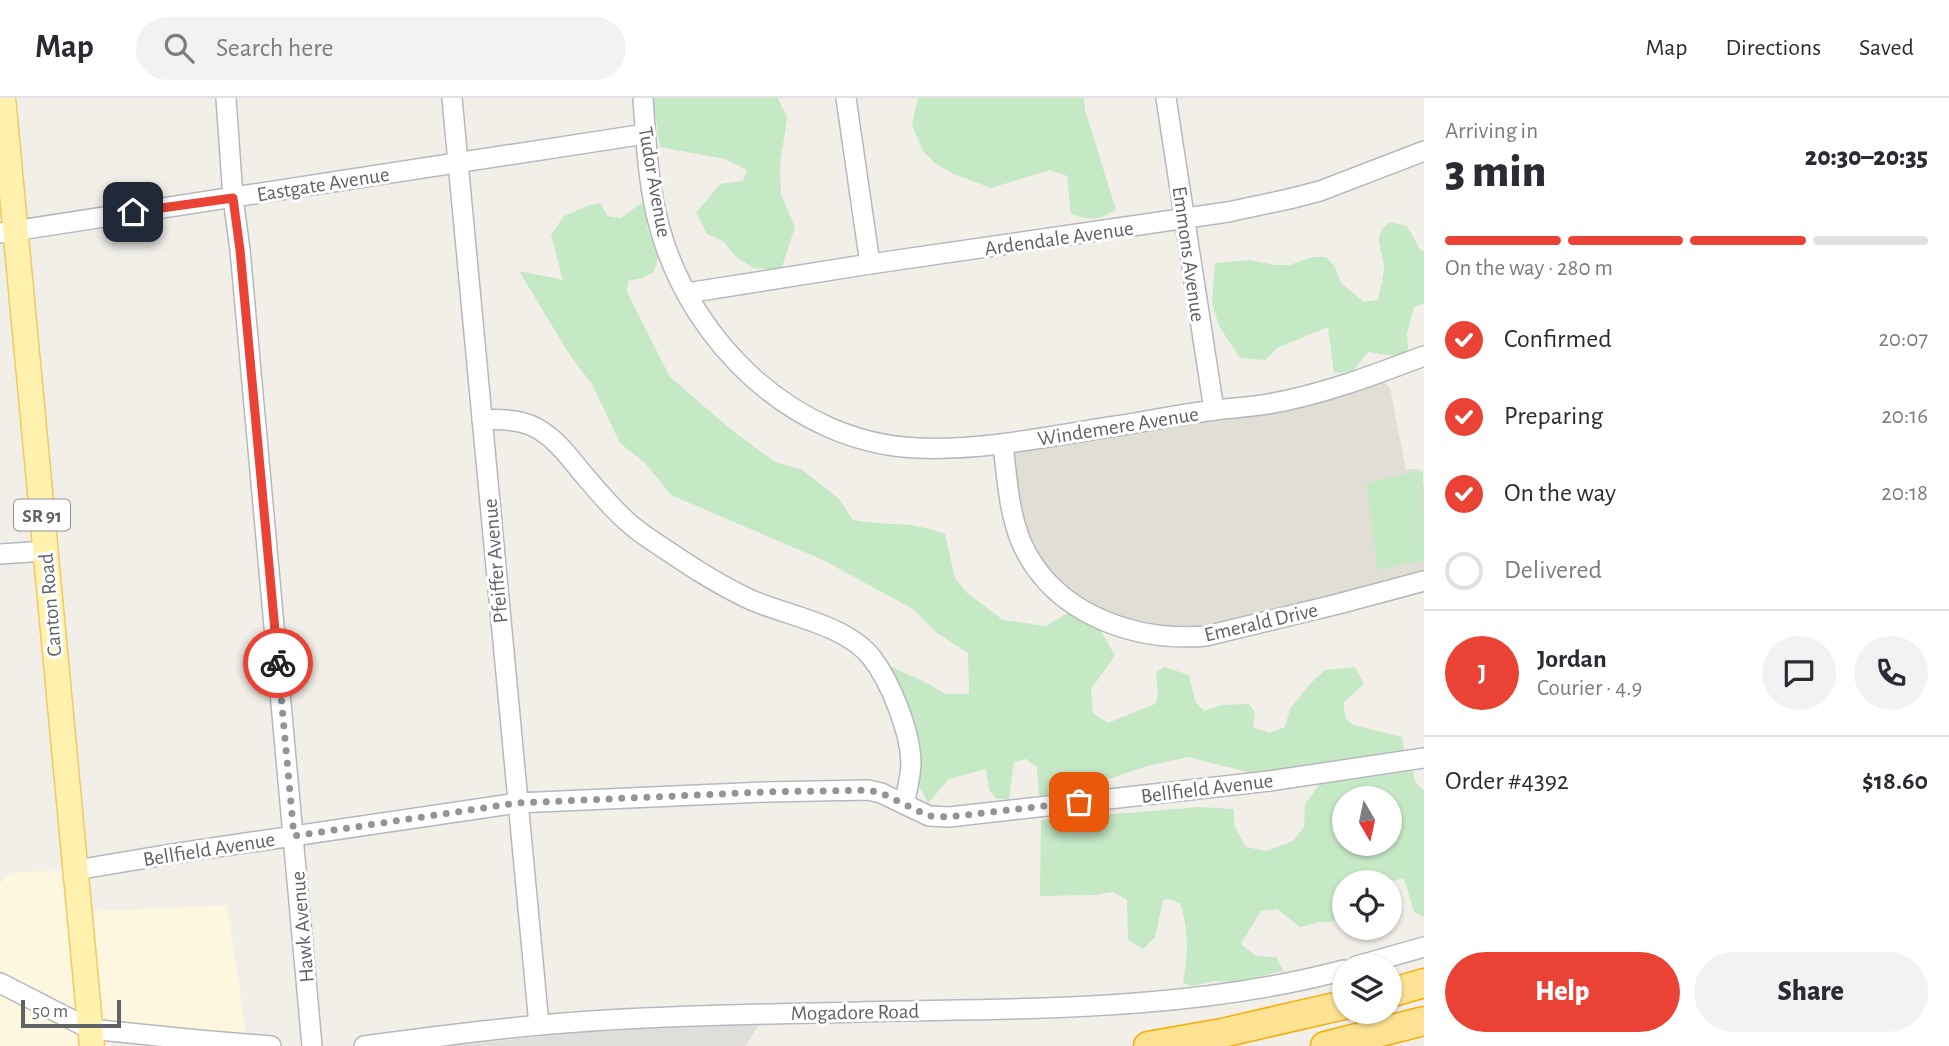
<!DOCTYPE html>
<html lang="en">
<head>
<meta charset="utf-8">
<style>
  body { margin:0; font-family:"Alegreya Sans",sans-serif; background:#f2f2f3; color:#2b2b33; height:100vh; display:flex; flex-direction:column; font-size:26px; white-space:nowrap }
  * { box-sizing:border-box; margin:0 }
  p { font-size:23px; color:#7c7c81 }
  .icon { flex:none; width:38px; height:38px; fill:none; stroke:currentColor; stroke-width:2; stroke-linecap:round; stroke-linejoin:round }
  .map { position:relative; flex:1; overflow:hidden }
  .details { display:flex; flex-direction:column; background:#fff; width:525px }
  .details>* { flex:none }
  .needle { width:46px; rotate:171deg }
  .fabs { position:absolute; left:1332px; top:688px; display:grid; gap:14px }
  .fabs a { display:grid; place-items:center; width:70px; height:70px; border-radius:50%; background:#fff; box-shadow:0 2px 5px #0004; font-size:35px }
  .scale { position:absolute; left:21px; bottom:18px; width:100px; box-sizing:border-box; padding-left:7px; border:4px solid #5f6368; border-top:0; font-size:19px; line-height:24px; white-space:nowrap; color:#5f6368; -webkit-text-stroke:5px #fff; paint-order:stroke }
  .pin { position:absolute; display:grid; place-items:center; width:60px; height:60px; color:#fff; margin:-30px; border-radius:14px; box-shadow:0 4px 10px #0006 }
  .courier { position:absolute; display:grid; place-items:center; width:70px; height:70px; margin:-35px; border:5px solid #ea4335; border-radius:50%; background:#fff; color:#222; box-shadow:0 2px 9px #0007 }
  .overview em { font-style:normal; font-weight:800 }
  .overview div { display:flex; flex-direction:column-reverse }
  .overview { display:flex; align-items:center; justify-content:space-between; height:119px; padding:0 21px }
  h1 { font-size:46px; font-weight:800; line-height:52px }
  .bar { display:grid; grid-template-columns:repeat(4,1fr); gap:10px 7px; align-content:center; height:84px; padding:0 21px }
  .bar i { height:9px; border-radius:5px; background:#e1e1e2 }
  .bar .selected { background:#ea4335 }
  .bar p { grid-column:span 4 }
  .line { display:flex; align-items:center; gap:18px; padding:0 21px; border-top:2px solid #e1e1e2 }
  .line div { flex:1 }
  .round { display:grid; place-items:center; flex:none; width:74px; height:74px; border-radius:37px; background:#f2f2f3 }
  ol { padding:0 21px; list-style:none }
  li { display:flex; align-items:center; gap:21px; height:77px }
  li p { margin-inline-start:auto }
  li .icon { padding:7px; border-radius:50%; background:#ea4335; color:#fff; stroke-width:4 }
  li:last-child { color:#7c7c81 }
  li i { width:38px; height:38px; border:4px solid #e1e1e2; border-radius:50% }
  .button { display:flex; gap:14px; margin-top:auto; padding:14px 21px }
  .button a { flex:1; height:80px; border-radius:42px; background:#ea4335; color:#fff; font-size:28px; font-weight:800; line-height:80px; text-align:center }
  .button a+a { background:#f2f2f3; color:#2b2b33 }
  header { display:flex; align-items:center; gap:42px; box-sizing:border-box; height:98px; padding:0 35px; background:#fff; border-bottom:2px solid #e1e1e2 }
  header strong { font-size:33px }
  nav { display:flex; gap:38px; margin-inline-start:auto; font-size:24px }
  .search { width:490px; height:63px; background:#f2f2f3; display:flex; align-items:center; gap:18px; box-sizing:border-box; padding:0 24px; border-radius:38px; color:#7c7c81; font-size:26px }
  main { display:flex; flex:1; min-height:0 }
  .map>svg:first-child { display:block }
  .commercial { fill:#fef7e0 }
  .industrial { fill:#e0deda }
  .education { fill:#e1ded6 }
  .green { fill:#c5e8c5; fill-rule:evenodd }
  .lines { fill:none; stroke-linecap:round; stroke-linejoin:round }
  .minor-casing { stroke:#b5b8bc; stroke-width:22 }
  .major-casing { stroke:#f2c960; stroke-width:27 }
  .highway-casing { stroke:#f9ab00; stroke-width:31 }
  .minor { stroke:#fff; stroke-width:19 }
  .major { stroke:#fff2af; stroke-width:24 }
  .highway { stroke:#fde293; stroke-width:28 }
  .done { stroke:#929495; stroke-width:7; stroke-dasharray:0 12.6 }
  .route { stroke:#ea4335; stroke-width:9 }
  .labels { text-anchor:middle; stroke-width:6; stroke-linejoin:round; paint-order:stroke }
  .shield { fill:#fff; stroke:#8f9295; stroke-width:2 }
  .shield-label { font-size:19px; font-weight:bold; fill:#5f6368 }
  .street-label { font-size:21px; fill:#5f6368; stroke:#fff }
</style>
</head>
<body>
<header>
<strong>Map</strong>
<div class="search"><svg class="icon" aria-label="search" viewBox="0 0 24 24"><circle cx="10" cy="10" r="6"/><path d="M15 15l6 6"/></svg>Search here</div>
<nav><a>Map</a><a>Directions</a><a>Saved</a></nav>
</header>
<main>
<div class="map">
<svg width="1424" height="948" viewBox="0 0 1424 948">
  <rect width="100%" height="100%" fill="#f1efe8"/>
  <polygon class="commercial" points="76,772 79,814 227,807 247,942 105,922 109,948 0,948 0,786 8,775"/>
  <polygon class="industrial" points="759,927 745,948 453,948 601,932"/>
  <polygon class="education" points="1382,282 1390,290 1406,372 1418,370 1424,389 1424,475 1232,525 1190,532 1146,531 1098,513 1060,487 1036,456 1020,420 1012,353 1266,315"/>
  <g class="green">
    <polygon points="653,0 778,0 787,20 780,67 781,97 795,129 781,172 754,170 736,159 723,143 707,136 696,115 720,86 743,83 747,72 725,61 660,49"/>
    <path d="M918,0H1084L1085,12L1116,112C1098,122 1091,123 1071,116L1067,78L1050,72L991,90L954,76L936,66L923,53L912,27Z"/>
    <path d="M643,104L648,115L647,129L658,160L654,174L642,180L628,183L627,194L670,279L734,334L777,365L801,371L838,400L853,422C868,425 878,425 893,426C911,426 928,430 945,436L955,480L966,494L1003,522L1046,528L1068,515L1081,522L1098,527L1115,558L1091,591L1093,615L1108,625L1155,606L1158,598L1156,574L1164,569L1189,577L1195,603L1204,613L1222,607L1249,606L1255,615L1253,629L1269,635L1285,629L1290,611L1309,587L1325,572L1355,569L1364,586L1343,605L1346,621L1353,627L1402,639L1404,653L1259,677L1188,659L1147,668L1058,698L1039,697L1037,669L1026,661L1014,664L1009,701H997L989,692L986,671L949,681L928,705L915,680L883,565L927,585L945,596H969L968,555L937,535L913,511L823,462L671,397L645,365L620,345L592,286L571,259L519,173L563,182L551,137L564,118L590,107L600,105L608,118L621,120Z"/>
    <path d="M1390,124L1407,128L1421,153L1424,152V205L1414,209L1407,235L1408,251L1402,259L1368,254L1353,273L1334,275L1328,229L1277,250L1266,262L1240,260L1219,228L1212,205L1215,165L1250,162L1274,167H1290L1312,159H1326L1335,169L1341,185L1364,204L1378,202C1380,191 1384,179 1384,169C1383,149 1370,139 1390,124Z"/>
    <polygon points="1423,372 1424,462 1378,472 1366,385"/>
    <path d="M1413,673L1415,684L1424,692V819L1414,814L1404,780L1389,784H1344V817L1331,824H1319L1300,829L1277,811L1261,813L1241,846L1256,858L1276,859L1284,873L1234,884L1215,883L1193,888L1183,885C1188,857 1189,832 1180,805L1168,801L1163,802L1155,839L1143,851L1128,842L1127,802L1113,794L1094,797L1040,798L1041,722L1199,709L1234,711V727L1246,749L1267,753L1293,743L1304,729L1305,706L1320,686ZM1344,700H1390V746H1344Z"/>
  </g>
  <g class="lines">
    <defs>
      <g id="minor">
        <polyline points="226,0 233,100 240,152 312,948"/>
        <polyline points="452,0 539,927"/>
        <path d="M643,0C646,43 648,89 660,131C692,245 795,345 917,350C984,353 1050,338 1116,328C1149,323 1182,316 1215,312C1232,310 1250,309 1268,306C1321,297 1374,277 1424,258"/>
        <polyline points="846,0 870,166"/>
        <polyline points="1166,0 1214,312"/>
        <polyline points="0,135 645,36"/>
        <polyline points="687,195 870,166 1228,114 1289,101 1320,93 1424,53"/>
        <path d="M482,322C498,321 515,321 530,327C554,337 568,358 584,377C602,398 621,421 644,437C678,460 711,483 749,501C786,518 846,526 872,560C891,585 910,633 911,664C911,678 907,692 904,706"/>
        <path d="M1003,347C1007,380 1009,416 1022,446C1054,516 1134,544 1206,538L1338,506L1424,483"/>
        <polyline points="0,456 46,453"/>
        <polyline points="76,772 171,756 517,705 766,694 868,692 881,695 929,718 949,719 1269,683 1424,660"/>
        <polyline points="1357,868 1424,849"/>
        <polyline points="0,885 90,931 198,942 271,948"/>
        <path d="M364,948C440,938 515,928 591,923C680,917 770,916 860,914C1022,910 1186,914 1344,872"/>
      </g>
      <polyline id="major" points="3,0 92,948"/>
      <g id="highway">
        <polyline points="1390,895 1424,885"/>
        <polyline points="1148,948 1222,935 1344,907"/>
        <polyline points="1325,948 1424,923"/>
      </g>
    </defs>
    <use href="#minor" class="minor-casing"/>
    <use href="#major" class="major-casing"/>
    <use href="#highway" class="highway-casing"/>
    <use href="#minor" class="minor"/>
    <use href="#major" class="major"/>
    <use href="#highway" class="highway"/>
  </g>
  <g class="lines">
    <polyline class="done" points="278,565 294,738 517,705 766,694 868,692 881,695 929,718 948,719 1079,704"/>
    <polyline class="route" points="133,114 233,100 240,152 278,565"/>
  </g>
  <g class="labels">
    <rect class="shield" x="14" y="401.5" width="56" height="31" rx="5"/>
    <g class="shield-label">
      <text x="42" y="424">SR 91</text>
    </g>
    <g class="street-label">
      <text transform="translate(655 84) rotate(80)" y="7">Tudor Avenue</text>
      <text transform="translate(323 86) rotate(-9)" y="7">Eastgate Avenue</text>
      <text transform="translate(1059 140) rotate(-8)" y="7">Ardendale Avenue</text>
      <text transform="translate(1189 156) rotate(82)" y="7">Emmons Avenue</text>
      <text transform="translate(1118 328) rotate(-9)" y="7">Windemere Avenue</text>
      <text transform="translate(495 463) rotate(-95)" y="7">Pfeiffer Avenue</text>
      <text transform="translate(50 507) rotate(-95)" y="7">Canton Road</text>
      <text transform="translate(1261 524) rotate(-13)" y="7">Emerald Drive</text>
      <text transform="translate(1207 690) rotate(-7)" y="7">Bellfield Avenue</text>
      <text transform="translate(209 751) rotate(-9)" y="7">Bellfield Avenue</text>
      <text transform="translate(302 829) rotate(-95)" y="7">Hawk Avenue</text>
      <text transform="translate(855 914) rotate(-1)" y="7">Mogadore Road</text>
    </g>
  </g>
</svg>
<div class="fabs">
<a><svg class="needle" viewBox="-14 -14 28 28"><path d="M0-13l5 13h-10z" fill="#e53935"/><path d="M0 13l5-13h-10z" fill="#7c7c81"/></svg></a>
<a><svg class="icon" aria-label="locate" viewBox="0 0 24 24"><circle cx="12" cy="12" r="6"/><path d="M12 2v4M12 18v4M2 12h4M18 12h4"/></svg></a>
<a><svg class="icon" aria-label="layers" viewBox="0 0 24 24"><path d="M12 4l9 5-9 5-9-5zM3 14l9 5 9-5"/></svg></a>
</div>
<div class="scale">50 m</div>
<div class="pin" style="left:1079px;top:704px;background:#ea580c"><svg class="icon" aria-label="bag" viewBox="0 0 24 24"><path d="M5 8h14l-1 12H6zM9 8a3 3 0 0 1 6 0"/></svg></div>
<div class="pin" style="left:133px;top:114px;background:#1f2937"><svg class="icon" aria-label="home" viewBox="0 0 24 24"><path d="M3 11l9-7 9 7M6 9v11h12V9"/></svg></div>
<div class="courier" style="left:278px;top:565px"><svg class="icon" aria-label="bike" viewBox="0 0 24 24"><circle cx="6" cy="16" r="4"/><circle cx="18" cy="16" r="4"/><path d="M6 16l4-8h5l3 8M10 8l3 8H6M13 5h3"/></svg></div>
</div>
<section class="details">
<div class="overview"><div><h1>3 min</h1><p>Arriving in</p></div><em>20:30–20:35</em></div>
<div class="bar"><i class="selected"></i><i class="selected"></i><i class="selected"></i><i></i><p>On the way · 280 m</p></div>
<ol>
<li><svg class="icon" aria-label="check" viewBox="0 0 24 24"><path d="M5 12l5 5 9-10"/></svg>Confirmed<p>20:07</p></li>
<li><svg class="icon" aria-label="check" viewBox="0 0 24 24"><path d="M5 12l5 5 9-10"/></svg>Preparing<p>20:16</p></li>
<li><svg class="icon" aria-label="check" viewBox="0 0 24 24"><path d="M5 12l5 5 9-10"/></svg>On the way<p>20:18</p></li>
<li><i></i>Delivered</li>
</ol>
<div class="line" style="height:126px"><b class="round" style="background:#ea4335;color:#fff">J</b><div><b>Jordan</b><p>Courier · 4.9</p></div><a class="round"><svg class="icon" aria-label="chat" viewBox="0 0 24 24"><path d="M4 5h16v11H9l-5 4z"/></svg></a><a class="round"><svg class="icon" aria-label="phone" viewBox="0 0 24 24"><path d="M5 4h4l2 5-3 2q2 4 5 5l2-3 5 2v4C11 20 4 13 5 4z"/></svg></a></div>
<div class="line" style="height:91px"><div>Order #4392</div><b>$18.60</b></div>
<div class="button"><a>Help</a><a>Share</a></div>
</section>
</main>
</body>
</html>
